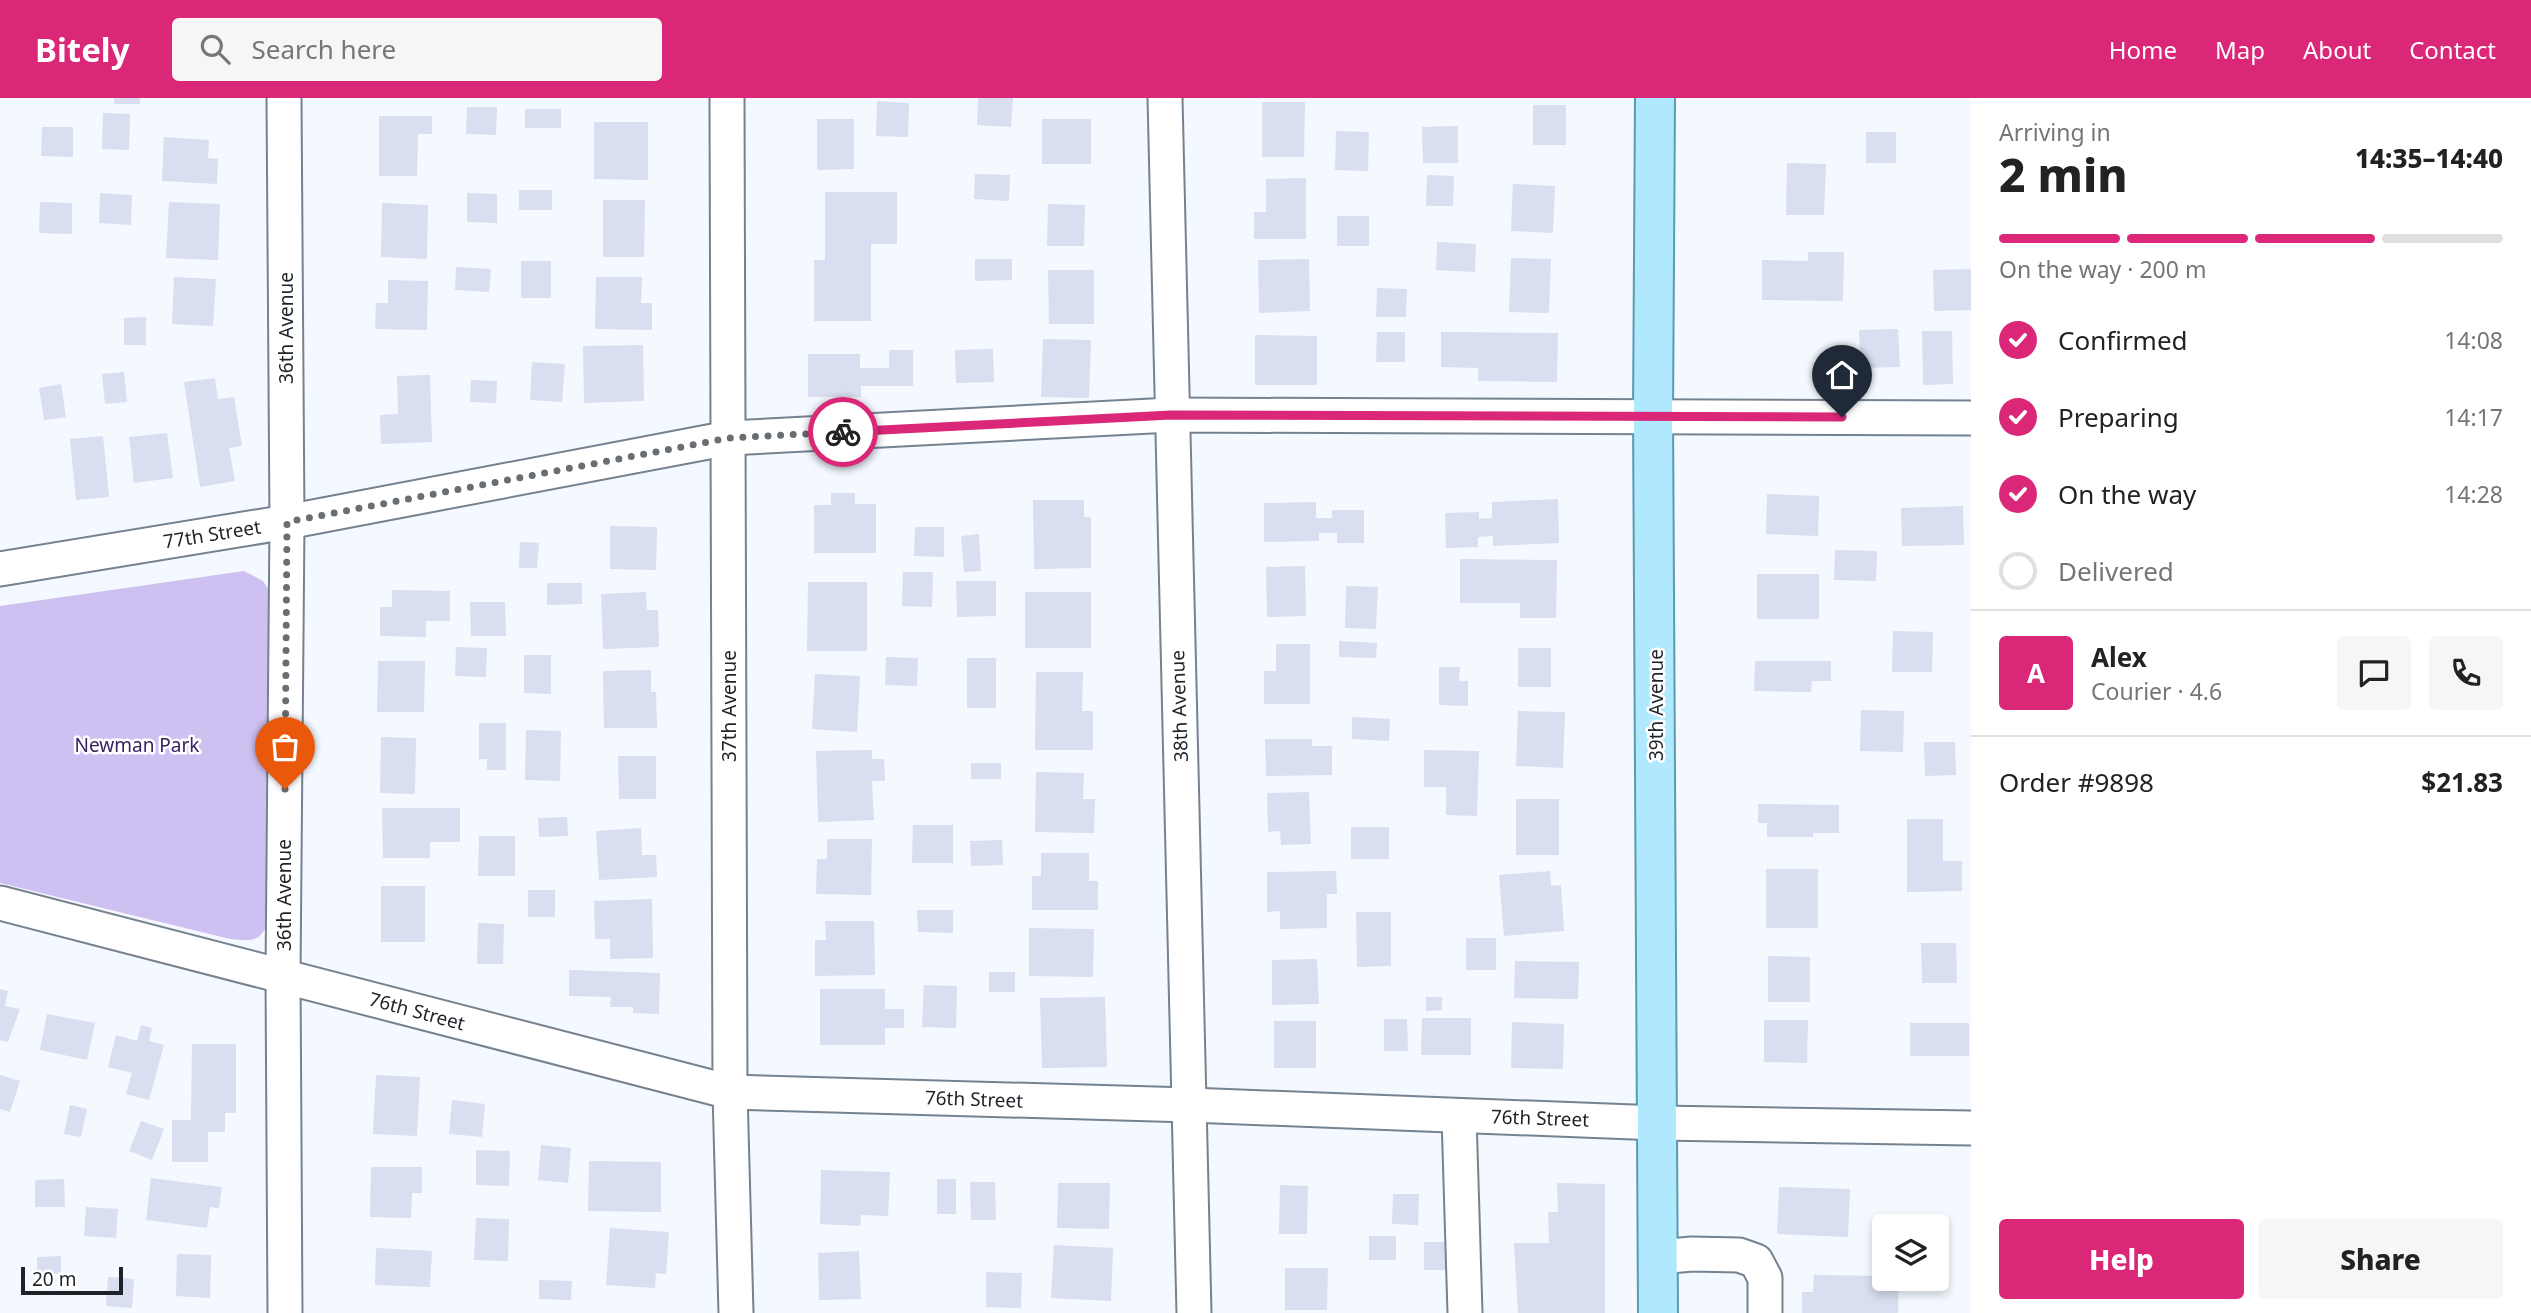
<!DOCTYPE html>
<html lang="en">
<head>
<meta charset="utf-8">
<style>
  body { margin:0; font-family:"Noto Sans",sans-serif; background:#f6f6f6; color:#222; height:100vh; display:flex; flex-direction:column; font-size:26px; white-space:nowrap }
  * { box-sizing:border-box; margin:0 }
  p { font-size:23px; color:#767676 }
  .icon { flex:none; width:38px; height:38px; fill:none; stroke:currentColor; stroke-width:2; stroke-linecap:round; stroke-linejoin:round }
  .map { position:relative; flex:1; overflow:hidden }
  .details { display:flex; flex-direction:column; background:#fff; width:560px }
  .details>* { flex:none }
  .buttons { position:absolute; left:1872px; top:1116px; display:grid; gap:14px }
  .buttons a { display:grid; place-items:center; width:77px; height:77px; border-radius:7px; background:#fff; box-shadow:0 4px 10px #0003; font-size:35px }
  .scale { position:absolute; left:21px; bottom:18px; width:102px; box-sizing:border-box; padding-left:7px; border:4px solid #1e2328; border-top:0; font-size:19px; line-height:24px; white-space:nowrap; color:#1e2328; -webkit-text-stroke:5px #fff; paint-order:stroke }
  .pin { position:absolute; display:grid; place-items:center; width:60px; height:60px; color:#fff; margin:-72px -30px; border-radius:50% 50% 50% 0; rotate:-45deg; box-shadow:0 0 7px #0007 }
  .pin .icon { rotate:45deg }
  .courier { position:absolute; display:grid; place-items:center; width:70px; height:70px; margin:-35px; border:5px solid #db2777; border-radius:50%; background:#fff; color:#222; box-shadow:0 2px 9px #0007 }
  .head em { font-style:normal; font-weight:800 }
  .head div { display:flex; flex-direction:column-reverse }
  .head { display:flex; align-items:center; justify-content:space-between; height:119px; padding:0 28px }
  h1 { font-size:46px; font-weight:800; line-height:52px }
  .bar { display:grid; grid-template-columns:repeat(4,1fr); gap:10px 7px; align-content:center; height:84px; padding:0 28px }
  .bar i { height:9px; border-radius:5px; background:#e0e0e0 }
  .bar .current { background:#db2777 }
  .bar p { grid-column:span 4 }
  .line { display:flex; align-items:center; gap:18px; padding:0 28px; border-top:2px solid #e0e0e0 }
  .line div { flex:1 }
  .round { display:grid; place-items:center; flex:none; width:74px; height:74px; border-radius:7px; background:#f6f6f6 }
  ol { padding:0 28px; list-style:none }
  li { display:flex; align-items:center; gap:21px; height:77px }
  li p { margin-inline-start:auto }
  li .icon { padding:7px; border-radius:50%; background:#db2777; color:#fff; stroke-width:4 }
  li:last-child { color:#767676 }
  li i { width:38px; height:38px; border:4px solid #e0e0e0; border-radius:50% }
  .action { display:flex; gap:14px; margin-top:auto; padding:14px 28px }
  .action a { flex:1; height:80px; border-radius:7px; background:#db2777; color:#fff; font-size:28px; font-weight:800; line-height:80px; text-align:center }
  .action a+a { background:#f6f6f6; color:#222 }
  header { display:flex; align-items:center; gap:42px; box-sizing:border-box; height:98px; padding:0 35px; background:#db2777; color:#fff }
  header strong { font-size:33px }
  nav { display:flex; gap:38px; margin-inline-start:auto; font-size:24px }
  .search { width:490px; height:63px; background:#f6f6f6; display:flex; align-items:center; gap:18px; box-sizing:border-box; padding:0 24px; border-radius:7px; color:#767676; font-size:26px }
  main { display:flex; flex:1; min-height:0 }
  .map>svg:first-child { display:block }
  .green { fill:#cfc0f2 }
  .building { fill:#d9def0 }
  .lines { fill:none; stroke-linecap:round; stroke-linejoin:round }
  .minor-casing { stroke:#75828f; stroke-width:37 }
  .major-casing { stroke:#5b9bb1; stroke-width:42 }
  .minor { stroke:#fff; stroke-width:33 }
  .major { stroke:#b0e9fd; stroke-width:38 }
  .done { stroke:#696e73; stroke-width:7; stroke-dasharray:0 12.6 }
  .route { stroke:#db2777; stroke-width:9 }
  .labels { text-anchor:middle; stroke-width:5; stroke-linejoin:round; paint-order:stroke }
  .street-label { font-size:19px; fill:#1e2328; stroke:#fff }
  .park-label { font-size:19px; fill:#3c2163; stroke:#fff }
</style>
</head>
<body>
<header>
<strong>Bitely</strong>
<div class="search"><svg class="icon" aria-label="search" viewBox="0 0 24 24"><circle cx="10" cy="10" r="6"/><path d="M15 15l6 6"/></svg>Search here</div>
<nav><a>Home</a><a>Map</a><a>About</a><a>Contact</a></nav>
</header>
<main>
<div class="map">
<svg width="1971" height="1215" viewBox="0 0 1971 1215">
  <rect width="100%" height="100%" fill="#f3f9ff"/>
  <path class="green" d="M244,473L263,483L275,501L271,818C261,843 256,844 230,841L0,785V508Z"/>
  <g class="building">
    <rect x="114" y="0" width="26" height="6"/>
    <polygon points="978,0 1013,0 1011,29 977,27"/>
    <polygon points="877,3 909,5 908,39 876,38"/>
    <polygon points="1262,4 1305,4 1304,59 1262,59"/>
    <rect x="1533" y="7" width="33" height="40"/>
    <polygon points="467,9 497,9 496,37 466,36"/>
    <rect x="525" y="11" width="36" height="19"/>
    <polygon points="103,15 130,16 129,52 102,51"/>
    <polygon points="379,18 432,18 432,36 418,36 417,78 379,78"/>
    <polygon points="817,21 854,21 854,71 817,72"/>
    <rect x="1042" y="21" width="49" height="45"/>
    <polygon points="594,24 648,24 648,82 594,81"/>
    <polygon points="1458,28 1458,65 1423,65 1422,29"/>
    <polygon points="42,29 73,29 73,59 41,58"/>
    <polygon points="1336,33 1369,34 1368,73 1335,72"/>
    <rect x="1866" y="34" width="30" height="31"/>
    <polygon points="164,39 209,42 208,60 218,61 217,86 162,83"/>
    <polygon points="1787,65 1826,66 1824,117 1786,117"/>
    <polygon points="975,76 1010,77 1009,103 974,101"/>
    <polygon points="1427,77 1454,78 1453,108 1426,108"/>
    <polygon points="1306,80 1306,141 1254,141 1254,114 1266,114 1266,81"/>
    <polygon points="1513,86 1555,88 1553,135 1511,133"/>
    <rect x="519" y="92" width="33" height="20"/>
    <polygon points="825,94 897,94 897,146 871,146 871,223 814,223 814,162 825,162"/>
    <polygon points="100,95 132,97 131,127 99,125"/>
    <polygon points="467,95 497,96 497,125 467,124"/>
    <polygon points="603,102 645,102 644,159 603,159"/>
    <polygon points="40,104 72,105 72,136 39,135"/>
    <polygon points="169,104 220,106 218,162 166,160"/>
    <polygon points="382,105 428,107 427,161 381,159"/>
    <polygon points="1048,106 1085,107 1084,148 1047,148"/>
    <rect x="1337" y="118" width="32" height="30"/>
    <polygon points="1437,144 1476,146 1475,174 1436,172"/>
    <polygon points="1808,154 1844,154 1843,203 1762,202 1762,162 1808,163"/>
    <polygon points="1511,160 1551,161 1549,215 1509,214"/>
    <polygon points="975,161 1012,161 1012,182 975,183"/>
    <polygon points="1309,161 1310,213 1259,215 1258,162"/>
    <rect x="521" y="163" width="30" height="37"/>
    <polygon points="456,169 491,171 489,194 455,192"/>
    <polygon points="1971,171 1971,212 1934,213 1933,172"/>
    <polygon points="1048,172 1094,172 1094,226 1049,226"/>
    <polygon points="174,179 216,181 213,228 172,226"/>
    <polygon points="596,179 642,179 641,205 652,205 652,232 595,231"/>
    <polygon points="388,182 428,183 427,232 375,231 376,205 388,205"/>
    <polygon points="1377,190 1407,191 1406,219 1376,219"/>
    <polygon points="146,219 146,247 124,247 124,220"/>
    <polygon points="1898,231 1900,269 1861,270 1859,232"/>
    <polygon points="1922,233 1952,233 1953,286 1923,287"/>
    <polygon points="1377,234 1405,234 1405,264 1376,264"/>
    <polygon points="1441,234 1558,235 1557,284 1478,283 1478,270 1441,269"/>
    <polygon points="1255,237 1317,238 1317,287 1255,287"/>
    <polygon points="1043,241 1091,242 1089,300 1041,299"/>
    <polygon points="643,247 644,303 584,305 583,248"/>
    <polygon points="993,251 994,284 956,285 955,252"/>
    <polygon points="889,252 913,252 913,288 861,288 861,299 808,299 808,256 860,256 860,270 889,270"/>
    <polygon points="532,264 565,266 562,304 530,302"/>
    <polygon points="124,274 127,304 105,306 102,276"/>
    <polygon points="430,277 432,344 381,346 380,317 398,316 397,278"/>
    <polygon points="215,280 218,301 234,299 242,348 229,350 235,383 200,389 184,284"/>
    <polygon points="471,282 497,283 496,305 470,304"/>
    <polygon points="61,286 66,319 44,322 39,290"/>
    <polygon points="167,335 173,380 134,385 129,339"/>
    <polygon points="103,338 109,399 76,402 70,341"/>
    <polygon points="831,395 855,395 855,406 876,406 876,455 814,455 814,407 831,407"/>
    <polygon points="1767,396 1819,398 1818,438 1766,436"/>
    <polygon points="1558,401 1559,445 1493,448 1493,438 1478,439 1478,449 1446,450 1445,415 1479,414 1479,421 1492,420 1492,404"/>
    <polygon points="1033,402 1084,402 1084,419 1091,419 1091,470 1034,471"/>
    <polygon points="1316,404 1316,420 1332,420 1332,412 1364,412 1364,445 1337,445 1337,435 1319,435 1319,443 1264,444 1264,405"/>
    <polygon points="1963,408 1964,447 1902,448 1901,410"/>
    <polygon points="610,428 657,429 656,472 610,471"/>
    <polygon points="915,429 944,429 944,459 914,458"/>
    <polygon points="979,436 981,473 964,474 961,438"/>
    <polygon points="520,444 539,445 537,470 519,470"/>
    <polygon points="1835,452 1877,453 1876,483 1834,482"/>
    <polygon points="1460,461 1557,462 1556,520 1520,520 1520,505 1460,505"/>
    <polygon points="1305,468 1306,518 1267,519 1266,469"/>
    <polygon points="903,474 933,474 932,509 902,508"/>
    <rect x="1757" y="476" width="62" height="45"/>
    <polygon points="956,483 996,483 996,518 957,519"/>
    <polygon points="808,484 867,484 867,553 807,553"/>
    <polygon points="547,485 582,485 582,506 547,507"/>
    <polygon points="1346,488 1378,489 1376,531 1345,530"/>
    <polygon points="392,492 450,493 450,523 426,523 426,539 380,538 380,509 392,509"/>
    <polygon points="646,494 647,512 658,512 659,549 603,551 601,496"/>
    <rect x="1025" y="494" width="66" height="56"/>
    <polygon points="470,504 505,504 506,538 471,538"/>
    <polygon points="1893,533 1933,534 1932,574 1892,574"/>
    <polygon points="1339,543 1377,545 1376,560 1339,559"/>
    <polygon points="1276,546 1310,546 1310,606 1264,606 1264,573 1276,573"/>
    <polygon points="456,549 487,550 486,579 455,578"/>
    <rect x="1518" y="550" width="33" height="39"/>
    <polygon points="524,557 551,557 551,596 524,595"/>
    <polygon points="886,559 918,560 917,588 885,587"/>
    <rect x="967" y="560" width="29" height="50"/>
    <polygon points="378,563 425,563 424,614 377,614"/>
    <polygon points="1755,563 1831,563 1831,583 1812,583 1811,594 1754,593"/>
    <polygon points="1439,569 1460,569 1459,583 1468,583 1468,608 1439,607"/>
    <polygon points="651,572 651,594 656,594 657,630 604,630 603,573"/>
    <polygon points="1036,574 1083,574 1082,613 1093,613 1093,652 1035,652"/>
    <polygon points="815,576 860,578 857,634 812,631"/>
    <polygon points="1861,612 1904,613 1903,654 1860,653"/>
    <polygon points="1518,613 1565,614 1563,670 1516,668"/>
    <polygon points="1352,619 1390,621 1389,643 1352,641"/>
    <polygon points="479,625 506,625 506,672 487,672 487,661 479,661"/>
    <polygon points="526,632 561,633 560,683 525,682"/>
    <polygon points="381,639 416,640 415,696 380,695"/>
    <polygon points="1265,641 1312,641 1312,648 1332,648 1332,677 1266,678"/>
    <polygon points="1924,644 1955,644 1956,677 1925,678"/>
    <polygon points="872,652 872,661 884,661 885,683 872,683 874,722 818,724 816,653"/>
    <polygon points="1424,652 1479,653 1477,718 1446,717 1446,689 1424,689"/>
    <polygon points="618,658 656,658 656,701 619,701"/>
    <rect x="971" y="665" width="30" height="16"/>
    <polygon points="1036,674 1084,675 1083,701 1095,701 1094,735 1035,734"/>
    <polygon points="1309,694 1311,746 1281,747 1280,733 1268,734 1267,695"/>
    <rect x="1516" y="701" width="43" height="56"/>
    <polygon points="1758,706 1839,707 1839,735 1813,735 1813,739 1767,739 1767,725 1758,725"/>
    <polygon points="382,710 460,710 460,744 430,744 430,760 383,760"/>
    <polygon points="567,719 568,738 539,739 538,720"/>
    <polygon points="1907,721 1943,721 1943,763 1962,763 1962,793 1907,794"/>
    <polygon points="913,727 953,727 953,765 912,765"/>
    <rect x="1351" y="729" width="38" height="32"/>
    <polygon points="641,730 642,757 656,757 657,779 599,782 596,733"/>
    <polygon points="479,738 515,738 515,778 478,778"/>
    <polygon points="827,741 872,741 871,797 816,796 817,761 827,761"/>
    <polygon points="1002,742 1003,767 971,768 970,743"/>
    <polygon points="1041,755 1089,755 1089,783 1098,783 1098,812 1032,812 1032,778 1041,778"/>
    <rect x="1766" y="771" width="52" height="59"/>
    <polygon points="1336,773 1337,796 1327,796 1327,830 1280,831 1280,813 1267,814 1267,774"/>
    <polygon points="1550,773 1551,788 1561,787 1564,833 1504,838 1499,777"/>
    <rect x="381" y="788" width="44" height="56"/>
    <rect x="528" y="792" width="27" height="27"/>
    <polygon points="652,801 653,860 610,861 610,841 595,841 594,803"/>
    <polygon points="917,812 953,812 953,835 918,834"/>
    <polygon points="1356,814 1391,814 1391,868 1357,869"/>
    <polygon points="825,823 874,823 875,877 815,878 815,842 826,842"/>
    <polygon points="478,825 504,826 503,866 477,866"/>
    <polygon points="1029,830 1094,831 1093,879 1029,878"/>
    <rect x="1466" y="840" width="30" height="32"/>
    <polygon points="1921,845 1956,845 1957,885 1922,885"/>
    <polygon points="1768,858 1810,859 1810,904 1768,904"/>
    <polygon points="1317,861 1319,906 1272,907 1272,862"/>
    <polygon points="1515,863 1579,864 1578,901 1514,900"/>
    <polygon points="569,872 660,875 659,916 633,915 633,909 610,909 611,899 569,898"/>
    <rect x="989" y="874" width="26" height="20"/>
    <polygon points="924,887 957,888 956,930 922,929"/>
    <polygon points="0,891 8,893 5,908 20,911 8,944 0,942"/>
    <polygon points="820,891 885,891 885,911 904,911 904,930 885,930 885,947 820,947"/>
    <polygon points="1105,899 1107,969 1042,970 1040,900"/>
    <polygon points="1426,899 1442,899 1442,912 1426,913"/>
    <polygon points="47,916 95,925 87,962 40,952"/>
    <polygon points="1422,920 1471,920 1471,957 1421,957"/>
    <polygon points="1384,921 1407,921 1408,953 1384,953"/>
    <polygon points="1764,922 1808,922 1807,965 1764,964"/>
    <rect x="1274" y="923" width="42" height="47"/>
    <polygon points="1512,924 1564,926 1563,971 1511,970"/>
    <rect x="1910" y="925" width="59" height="33"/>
    <polygon points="141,927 152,930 149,943 164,947 149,1002 126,996 132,975 108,969 116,937 137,943"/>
    <polygon points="192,946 236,946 236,1015 225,1015 225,1034 208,1034 208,1064 172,1064 172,1022 191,1022"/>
    <polygon points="0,977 20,983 10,1014 0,1011"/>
    <polygon points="376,977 420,979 417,1038 373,1036"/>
    <polygon points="452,1002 485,1006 482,1039 449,1036"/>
    <polygon points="70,1007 87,1011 81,1039 64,1036"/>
    <polygon points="141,1023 164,1031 152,1062 129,1053"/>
    <polygon points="541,1047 571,1050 568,1085 538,1082"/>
    <polygon points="476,1052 510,1053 509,1088 476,1087"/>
    <polygon points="589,1063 661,1064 661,1114 588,1113"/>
    <polygon points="371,1069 422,1069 422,1095 412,1095 411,1120 370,1119"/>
    <polygon points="821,1072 890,1074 888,1118 861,1117 860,1128 820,1126"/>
    <polygon points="151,1080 222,1089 219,1110 210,1109 207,1130 146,1122"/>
    <polygon points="64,1081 65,1109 35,1109 35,1082"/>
    <rect x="937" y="1081" width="19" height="35"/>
    <polygon points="970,1084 995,1084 996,1122 971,1122"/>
    <polygon points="1058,1085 1110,1085 1109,1131 1057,1130"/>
    <polygon points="1557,1085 1605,1086 1605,1215 1518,1215 1514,1145 1549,1145 1548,1114 1558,1114"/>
    <polygon points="1280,1087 1308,1088 1307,1136 1279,1136"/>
    <polygon points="1779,1089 1850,1091 1848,1139 1777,1136"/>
    <polygon points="1393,1096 1419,1096 1418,1127 1392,1126"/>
    <polygon points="86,1109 118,1111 116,1140 84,1138"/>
    <polygon points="476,1120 509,1121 508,1163 474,1162"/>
    <polygon points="610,1130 669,1134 666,1176 656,1175 655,1190 606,1187"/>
    <rect x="1369" y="1138" width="27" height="24"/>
    <rect x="1424" y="1144" width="27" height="28"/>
    <polygon points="1054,1147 1113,1150 1111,1203 1051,1200"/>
    <polygon points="376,1150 432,1153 430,1189 375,1187"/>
    <polygon points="859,1153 861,1201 819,1202 818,1155"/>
    <polygon points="177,1156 211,1157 210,1200 176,1198"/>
    <polygon points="61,1158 61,1176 37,1177 37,1159"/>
    <polygon points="1285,1170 1328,1170 1327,1212 1285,1212"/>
    <polygon points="986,1174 1022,1175 1021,1210 986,1209"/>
    <polygon points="1814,1177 1885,1178 1885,1181 1899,1181 1898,1215 1802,1215 1802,1194 1813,1194"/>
    <polygon points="108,1179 134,1181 132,1210 106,1208"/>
    <polygon points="539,1182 572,1183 571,1202 539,1201"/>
  </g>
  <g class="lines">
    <defs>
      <g id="minor">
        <polyline points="284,0 287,424 283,878 285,1215"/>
        <polyline points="727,0 730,994 736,1215"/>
        <polyline points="1165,0 1194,1215"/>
        <polyline points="0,471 287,424 729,340 1171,317 1971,320"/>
        <polyline points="0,805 730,994 1190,1007 1659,1025 1971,1030"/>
        <polyline points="1459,1018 1465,1215"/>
        <polyline points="1658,1159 1692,1156 1739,1157 1756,1163 1765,1180 1765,1215"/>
      </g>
      <polyline id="major" points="1655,0 1653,317 1658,1215"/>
    </defs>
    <use href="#minor" class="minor-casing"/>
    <use href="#major" class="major-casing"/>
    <use href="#minor" class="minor"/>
    <use href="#major" class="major"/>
  </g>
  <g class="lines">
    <polyline class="done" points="285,691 287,424 729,340 843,334"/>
    <polyline class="route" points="843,334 1171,317 1842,319"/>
  </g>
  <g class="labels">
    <g class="street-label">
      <text transform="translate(286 230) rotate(-90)" y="7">36th Avenue</text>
      <text transform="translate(212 436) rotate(-9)" y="7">77th Street</text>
      <text transform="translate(1656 607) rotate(-90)" y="7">39th Avenue</text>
      <text transform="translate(729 608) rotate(-90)" y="7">37th Avenue</text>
      <text transform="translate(1179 608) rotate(-92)" y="7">38th Avenue</text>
      <text transform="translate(284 797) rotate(-90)" y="7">36th Avenue</text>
      <text transform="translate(417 913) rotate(15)" y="7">76th Street</text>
      <text transform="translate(974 1001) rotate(2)" y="7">76th Street</text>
      <text transform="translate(1540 1020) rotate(2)" y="7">76th Street</text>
    </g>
    <g class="park-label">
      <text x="137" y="654">Newman Park</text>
    </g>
  </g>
</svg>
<div class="buttons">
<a><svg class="icon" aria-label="layers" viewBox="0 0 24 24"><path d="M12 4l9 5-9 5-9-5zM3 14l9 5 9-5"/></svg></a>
</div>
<div class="scale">20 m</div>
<div class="pin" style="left:285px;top:691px;background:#ea580c"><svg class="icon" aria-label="bag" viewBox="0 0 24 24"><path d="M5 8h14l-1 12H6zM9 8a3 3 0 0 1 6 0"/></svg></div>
<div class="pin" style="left:1842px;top:319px;background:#1f2937"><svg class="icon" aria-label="home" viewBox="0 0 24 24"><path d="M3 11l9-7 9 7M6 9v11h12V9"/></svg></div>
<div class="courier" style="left:843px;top:334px"><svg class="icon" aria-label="bike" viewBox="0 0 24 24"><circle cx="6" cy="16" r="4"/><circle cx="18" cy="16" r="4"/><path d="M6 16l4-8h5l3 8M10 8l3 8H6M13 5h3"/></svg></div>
</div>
<section class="details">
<div class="head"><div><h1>2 min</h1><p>Arriving in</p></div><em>14:35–14:40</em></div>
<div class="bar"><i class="current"></i><i class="current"></i><i class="current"></i><i></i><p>On the way · 200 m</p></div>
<ol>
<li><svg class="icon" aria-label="check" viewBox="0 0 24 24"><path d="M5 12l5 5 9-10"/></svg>Confirmed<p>14:08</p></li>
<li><svg class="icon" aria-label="check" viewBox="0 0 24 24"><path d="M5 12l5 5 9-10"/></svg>Preparing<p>14:17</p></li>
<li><svg class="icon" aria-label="check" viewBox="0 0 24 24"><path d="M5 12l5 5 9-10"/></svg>On the way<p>14:28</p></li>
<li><i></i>Delivered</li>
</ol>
<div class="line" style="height:126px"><b class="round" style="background:#db2777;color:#fff">A</b><div><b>Alex</b><p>Courier · 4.6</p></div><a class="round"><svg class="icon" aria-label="chat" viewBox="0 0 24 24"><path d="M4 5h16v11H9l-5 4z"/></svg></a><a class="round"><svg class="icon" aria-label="phone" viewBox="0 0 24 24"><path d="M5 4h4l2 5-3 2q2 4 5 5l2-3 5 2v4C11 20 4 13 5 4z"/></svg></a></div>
<div class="line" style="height:91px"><div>Order #9898</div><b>$21.83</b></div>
<div class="action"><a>Help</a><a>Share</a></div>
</section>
</main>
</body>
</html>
